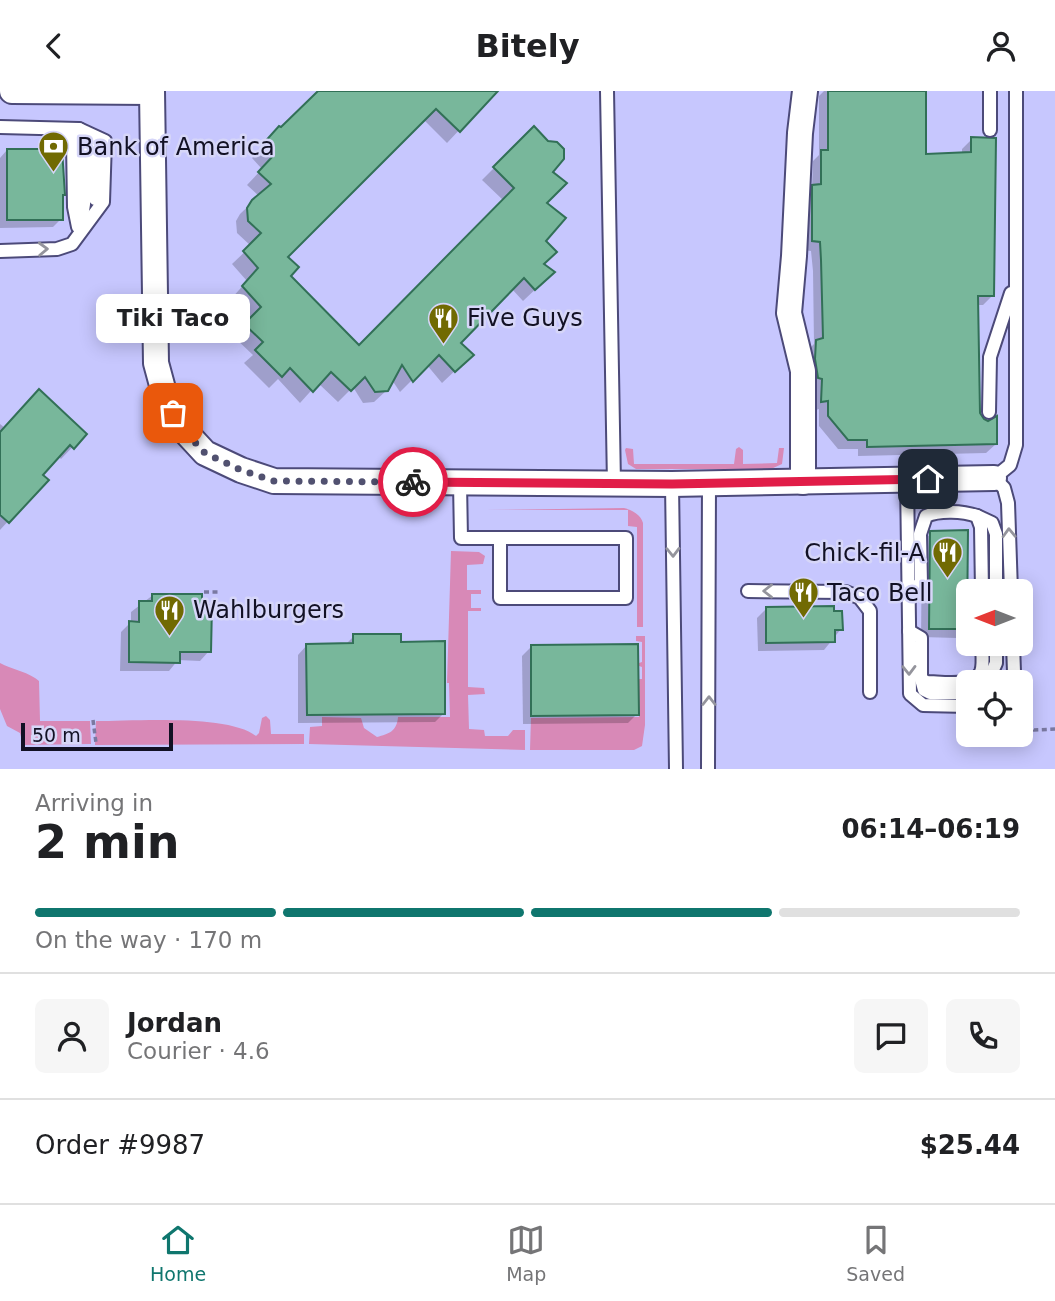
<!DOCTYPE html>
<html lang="en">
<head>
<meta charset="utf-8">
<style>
  body { margin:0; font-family:"DejaVu Sans",sans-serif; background:#f6f6f6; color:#202124; height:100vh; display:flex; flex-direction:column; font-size:26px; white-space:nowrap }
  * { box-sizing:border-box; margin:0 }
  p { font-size:23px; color:#757577 }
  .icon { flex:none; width:38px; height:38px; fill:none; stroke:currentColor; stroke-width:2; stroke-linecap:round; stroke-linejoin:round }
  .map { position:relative; height:678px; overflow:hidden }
  .details { display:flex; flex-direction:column; background:#fff; flex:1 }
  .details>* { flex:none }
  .needle { width:46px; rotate:270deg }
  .buttons { position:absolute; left:956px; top:488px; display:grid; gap:14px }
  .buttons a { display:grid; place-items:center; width:77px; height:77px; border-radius:10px; background:#fff; box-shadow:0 4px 18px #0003; font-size:35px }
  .scale { position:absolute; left:21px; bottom:18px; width:152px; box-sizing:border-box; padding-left:7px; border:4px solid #121124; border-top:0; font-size:19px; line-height:24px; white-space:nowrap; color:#121124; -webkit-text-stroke:5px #d6d6f8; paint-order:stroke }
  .pin { position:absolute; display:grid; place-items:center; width:60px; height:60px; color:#fff; margin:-30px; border-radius:14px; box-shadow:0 4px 10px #0006 }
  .courier { position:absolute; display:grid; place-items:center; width:70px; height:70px; margin:-35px; border:5px solid #e11d48; border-radius:50%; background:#fff; color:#222; box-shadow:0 2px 9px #0007 }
  .bubble { position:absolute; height:49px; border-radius:10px; background:#fff; box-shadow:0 4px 18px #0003; font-size:23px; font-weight:600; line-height:49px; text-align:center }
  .summary em { font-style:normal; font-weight:600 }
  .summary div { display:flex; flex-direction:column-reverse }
  .summary { display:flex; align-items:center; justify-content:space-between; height:119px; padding:0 35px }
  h1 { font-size:46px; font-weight:600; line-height:52px }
  .bar { display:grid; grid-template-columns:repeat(4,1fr); gap:10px 7px; align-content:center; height:84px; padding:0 35px }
  .bar i { height:9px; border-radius:5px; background:#e0e0e0 }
  .bar .on { background:#0f766e }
  .bar p { grid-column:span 4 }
  .line { display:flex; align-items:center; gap:18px; padding:0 35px; border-top:2px solid #e0e0e0 }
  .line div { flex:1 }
  .round { display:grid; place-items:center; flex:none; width:74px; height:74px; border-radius:10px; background:#f6f6f6 }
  header { display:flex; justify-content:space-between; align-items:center; height:91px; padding:0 35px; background:#fff; font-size:32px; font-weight:600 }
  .dock { display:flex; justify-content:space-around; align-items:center; height:98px; border-top:2px solid #e0e0e0; background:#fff; font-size:19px; color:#757577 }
  .dock a { display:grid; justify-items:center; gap:4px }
  .dock .on { color:#0f766e }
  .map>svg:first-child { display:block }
  .green { fill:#d889b7 }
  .shadow { fill:#0003 }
  .building { fill:#78b79b; stroke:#327057; stroke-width:2 }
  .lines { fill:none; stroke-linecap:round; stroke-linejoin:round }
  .lane-casing { stroke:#4c4a79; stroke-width:16 }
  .street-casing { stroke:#4c4a79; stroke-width:28 }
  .path { stroke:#7a79a1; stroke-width:3.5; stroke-dasharray:5 3.5; stroke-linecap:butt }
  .lane { stroke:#fff; stroke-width:12 }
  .street { stroke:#fff; stroke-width:24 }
  .oneway { stroke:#94949c }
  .done { stroke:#515170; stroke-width:7; stroke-dasharray:0 12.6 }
  .route { stroke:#e11d48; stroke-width:9 }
  .labels { text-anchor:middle; stroke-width:5; stroke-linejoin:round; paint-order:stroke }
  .poi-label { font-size:24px; fill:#121124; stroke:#d6d6f8; text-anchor:start }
</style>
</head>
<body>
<header><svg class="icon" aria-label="back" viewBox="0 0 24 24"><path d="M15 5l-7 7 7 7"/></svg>Bitely<svg class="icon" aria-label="person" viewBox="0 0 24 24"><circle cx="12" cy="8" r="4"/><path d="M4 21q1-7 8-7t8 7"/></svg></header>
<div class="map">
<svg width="1055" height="678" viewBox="0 0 1055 678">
  <rect width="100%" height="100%" fill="#c7c7fe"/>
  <g class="green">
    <polygon points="739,356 743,359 743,373 777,372 779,357 784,357 782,373 771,378 636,378 628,373 625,359 626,357 633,358 634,373 734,373 736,358"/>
    <path d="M624,417C632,419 641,424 643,432V536H637V436L628,435V419H485Z"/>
    <path d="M451,460L479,461L485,465L483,473L467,474V499H481V503H471V517H481V520H468V596L484,597L485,603L468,604L469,638L484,639L485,645H508L513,639H525V659L309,653L310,636L322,635V626L361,627L364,637L377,646C389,643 397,640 398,626H450L449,592H447Z"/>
    <polygon points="636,545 645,545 645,634 642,655 634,659 530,659 531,627 639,626 639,588 642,588 642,576 639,575 639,572 642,571 642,551 636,550"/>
    <path d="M0,572C11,578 31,582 39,590L40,630H90L91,653L23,654L20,642L7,635L0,618Z"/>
    <path d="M266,625L270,629L271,643H304V653L95,654L96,630C134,630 229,623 256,645L259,642L262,627Z"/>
  </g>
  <g class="shadow">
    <polygon points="317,0 496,0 447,52 423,28 286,166 289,185 358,256 504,110 482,89 534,37 551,81 545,112 541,193 523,210 511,197 459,252 460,275 442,292 427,274 400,301 392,289 387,299 374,311 363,312 353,296 338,311 318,292 300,312 278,288 269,297 244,272 253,264 234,246 251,229 231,208 247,190 232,173 251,155 237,142 236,130 240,123 259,105 247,94 262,78 252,67"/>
    <polygon points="824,0 924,0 924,64 962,63 962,58 972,48 993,204 983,214 976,214 979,322 996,353 986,362 858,365 858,358 838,358 819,335 819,318 813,320 807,260 814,253 813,180 811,160 803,159 803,106 812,97 813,70 819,64 819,5"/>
    <polygon points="7,59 61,105 61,128 53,136 0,137 0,67"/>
    <polygon points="0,333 5,337 85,343 61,368 58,365 41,384 46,389 0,439"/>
    <polygon points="931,442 966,537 957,547 921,546 922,451"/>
    <polygon points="153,504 209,560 200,570 178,569 169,580 120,580 121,541 131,531 131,521"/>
    <polygon points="766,518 841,538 824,559 758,560 757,527"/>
    <polygon points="354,545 399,552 444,622 435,631 298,632 298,564 307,554 345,554"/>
    <polygon points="531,556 637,623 628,632 523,633 522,565"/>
  </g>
  <g class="building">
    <polygon points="318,0 498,0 460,41 436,18 288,166 299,176 291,185 359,254 514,97 493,76 534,35 548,50 557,51 564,58 564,68 553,81 567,92 547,112 566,127 546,150 557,161 544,173 555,181 535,199 524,187 461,252 474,264 455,281 439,264 413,291 402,274 388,300 375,301 365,286 351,300 331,281 313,301 290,277 282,286 255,259 263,251 244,233 261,216 242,195 258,177 243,160 261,142 248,130 247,117 252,109 271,93 258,81 273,65 262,54 279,35 281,36"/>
    <polygon points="828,0 926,0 926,63 971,61 971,46 996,47 994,205 978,205 980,322 984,328 988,330 997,325 997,353 867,356 867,349 848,349 828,325 828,310 821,311 822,288 818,287 815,268 816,249 823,247 821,169 820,151 812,150 812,94 821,93 821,59 828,59"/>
    <polygon points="7,58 62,58 65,104 63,104 63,129 7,129"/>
    <polygon points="39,298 87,343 74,358 70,354 43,384 49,389 9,432 0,424 0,341"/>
    <polygon points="968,439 967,538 929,538 930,440"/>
    <polygon points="152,503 202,503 202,514 212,514 211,561 180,561 180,572 129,571 129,530 139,531 139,510 152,510"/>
    <polygon points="834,515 834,520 842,520 843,539 835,539 835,551 766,552 766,516"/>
    <polygon points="353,543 401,543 401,551 445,550 445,623 307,624 306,553 353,552"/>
    <polygon points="638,553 639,624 531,625 531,554"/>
  </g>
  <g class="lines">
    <defs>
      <g id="lane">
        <polyline points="607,0 614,393"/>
        <polyline points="990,0 990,39"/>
        <polyline points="0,36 79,38 95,51 95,108"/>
        <polyline points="65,42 73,50 74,116 78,136"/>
        <polyline points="71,43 84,50 84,113 80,139"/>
        <polyline points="0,160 57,158 72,153 103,111 105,50 79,38"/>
        <polyline points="989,321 990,266 1011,202"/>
        <polyline points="907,388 910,603 923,614 968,615"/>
        <polyline points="460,392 461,447 626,447 626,507 500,507 500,447"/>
        <polyline points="672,393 676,678"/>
        <polyline points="977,425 992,432 996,443 996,500"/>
        <path d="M908,498L921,493L920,443L926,425C939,419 963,420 977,425L981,436L982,500"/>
        <polyline points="748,500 846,501 860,507 870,520 870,601"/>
        <polyline points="1011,500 1008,412 1004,397 994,387 1010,374 1016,354 1016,0"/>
        <path d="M909,540L921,547V588L927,591C941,591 973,597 981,581C984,574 982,561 982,553"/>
        <polyline points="921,588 924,599 930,602 968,602"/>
        <polyline points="987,592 996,572 996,553"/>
        <polyline points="1011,592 1014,581 1013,553"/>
        <polyline points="708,678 709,392"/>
      </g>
      <g id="street">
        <polyline points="12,0 152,1"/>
        <polyline points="152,0 156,272 166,309 180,335 205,362 241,379 274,390 672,393 994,387"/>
        <polyline points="803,391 803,280 789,222 794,165 800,42 805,0"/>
      </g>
    </defs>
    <use href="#lane" class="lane-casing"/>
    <use href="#street" class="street-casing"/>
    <g class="path">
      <polyline points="204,501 220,501"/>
      <polyline points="1022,626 1034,639 1055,638"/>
      <polyline points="93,629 96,652"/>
    </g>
    <use href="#lane" class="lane"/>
    <use href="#street" class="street"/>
  </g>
  <defs><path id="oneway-chevron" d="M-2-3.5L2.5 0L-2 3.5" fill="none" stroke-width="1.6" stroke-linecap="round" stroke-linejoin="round" transform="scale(1.75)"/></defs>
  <g class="oneway">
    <use href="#oneway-chevron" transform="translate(43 158) rotate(-2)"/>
    <use href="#oneway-chevron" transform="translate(1009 442) rotate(-92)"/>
    <use href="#oneway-chevron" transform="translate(673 461) rotate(89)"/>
    <use href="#oneway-chevron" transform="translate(768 500) rotate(-180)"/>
    <use href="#oneway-chevron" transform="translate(909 579) rotate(89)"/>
    <use href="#oneway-chevron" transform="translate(709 610) rotate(-90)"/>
  </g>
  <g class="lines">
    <polyline class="done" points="173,322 180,335 205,362 241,379 274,390 413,391"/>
    <polyline class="route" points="413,391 672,393 928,388"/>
  </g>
  <defs>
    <symbol id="bank-pin" viewBox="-11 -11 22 30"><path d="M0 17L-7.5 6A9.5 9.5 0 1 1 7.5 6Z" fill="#716a02" stroke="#d6d6f8"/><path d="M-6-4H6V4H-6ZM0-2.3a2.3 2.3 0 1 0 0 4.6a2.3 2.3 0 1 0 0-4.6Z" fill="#fff"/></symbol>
    <symbol id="restaurant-pin" viewBox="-11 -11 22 30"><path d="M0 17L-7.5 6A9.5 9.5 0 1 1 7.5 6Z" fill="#716a02" stroke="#d6d6f8"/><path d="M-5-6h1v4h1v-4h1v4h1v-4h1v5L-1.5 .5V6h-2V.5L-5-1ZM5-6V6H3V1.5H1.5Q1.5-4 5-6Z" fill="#fff"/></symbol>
  </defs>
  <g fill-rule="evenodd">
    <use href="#bank-pin" x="36" y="38" width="35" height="47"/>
    <use href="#restaurant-pin" x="426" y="210" width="35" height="47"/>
    <use href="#restaurant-pin" x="930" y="444" width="35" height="47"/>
    <use href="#restaurant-pin" x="786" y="484" width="35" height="47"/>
    <use href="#restaurant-pin" x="152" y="502" width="35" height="47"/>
  </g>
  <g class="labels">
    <g class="poi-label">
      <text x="77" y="64">Bank of America</text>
      <text x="467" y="235">Five Guys</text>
      <text x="925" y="470" text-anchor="end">Chick-fil-A</text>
      <text x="827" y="510">Taco Bell</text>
      <text x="193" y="527">Wahlburgers</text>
    </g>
  </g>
</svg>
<div class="buttons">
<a><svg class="needle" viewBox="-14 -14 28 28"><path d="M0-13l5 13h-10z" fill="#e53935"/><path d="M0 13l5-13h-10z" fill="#757577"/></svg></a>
<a><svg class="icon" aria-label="locate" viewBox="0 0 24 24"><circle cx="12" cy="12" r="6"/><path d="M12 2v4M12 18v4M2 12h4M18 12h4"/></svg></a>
</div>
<div class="scale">50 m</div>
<div class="pin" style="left:173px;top:322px;background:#ea580c"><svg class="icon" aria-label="bag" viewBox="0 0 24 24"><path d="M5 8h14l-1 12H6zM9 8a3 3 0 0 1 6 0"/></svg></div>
<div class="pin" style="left:928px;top:388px;background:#1f2937"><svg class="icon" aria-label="home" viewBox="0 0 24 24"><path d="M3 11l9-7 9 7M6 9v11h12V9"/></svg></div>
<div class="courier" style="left:413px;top:391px"><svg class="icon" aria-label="bike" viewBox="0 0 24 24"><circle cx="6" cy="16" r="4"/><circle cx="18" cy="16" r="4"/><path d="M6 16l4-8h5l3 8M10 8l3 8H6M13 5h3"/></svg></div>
<div class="bubble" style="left:96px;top:203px;width:154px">Tiki Taco</div>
</div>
<section class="details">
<div class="summary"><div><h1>2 min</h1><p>Arriving in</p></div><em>06:14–06:19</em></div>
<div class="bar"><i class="on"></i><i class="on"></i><i class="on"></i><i></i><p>On the way · 170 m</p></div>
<div class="line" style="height:126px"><a class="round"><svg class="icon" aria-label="person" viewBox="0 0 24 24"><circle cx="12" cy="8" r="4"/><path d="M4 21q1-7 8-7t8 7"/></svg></a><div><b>Jordan</b><p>Courier · 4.6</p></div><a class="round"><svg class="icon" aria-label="chat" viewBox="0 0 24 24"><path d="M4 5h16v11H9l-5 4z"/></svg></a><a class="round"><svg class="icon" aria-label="phone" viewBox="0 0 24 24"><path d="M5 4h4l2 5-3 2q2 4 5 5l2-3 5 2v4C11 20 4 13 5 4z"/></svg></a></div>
<div class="line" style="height:91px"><div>Order #9987</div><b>$25.44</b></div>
</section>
<nav class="dock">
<a class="on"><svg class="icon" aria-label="home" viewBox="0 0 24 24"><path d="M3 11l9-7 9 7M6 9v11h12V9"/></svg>Home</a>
<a><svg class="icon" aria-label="map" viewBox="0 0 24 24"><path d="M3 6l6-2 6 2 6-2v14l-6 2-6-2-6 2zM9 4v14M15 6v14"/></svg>Map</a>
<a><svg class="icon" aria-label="saved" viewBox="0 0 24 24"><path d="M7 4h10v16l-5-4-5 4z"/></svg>Saved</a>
</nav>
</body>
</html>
